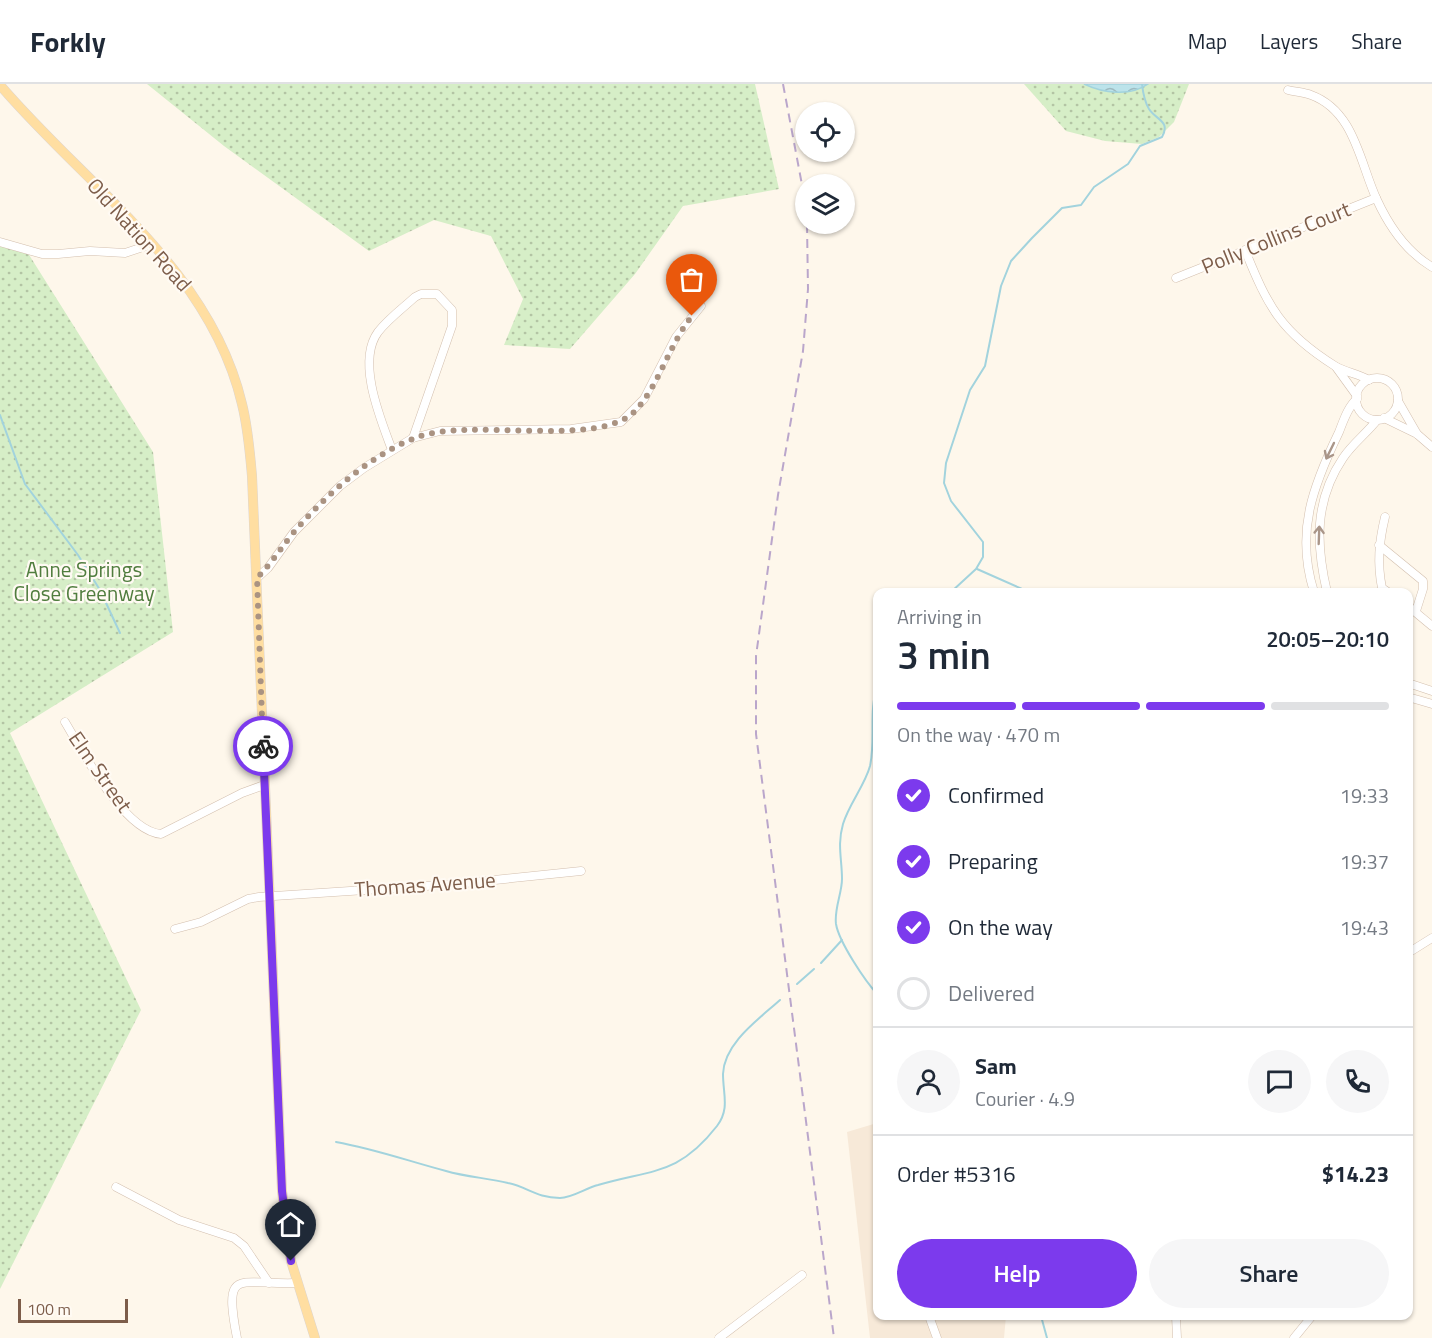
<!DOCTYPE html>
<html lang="en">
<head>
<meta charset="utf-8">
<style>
  body { margin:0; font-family:"Titillium Web",sans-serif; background:#f6f6f7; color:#1f2937; height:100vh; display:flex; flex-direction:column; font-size:22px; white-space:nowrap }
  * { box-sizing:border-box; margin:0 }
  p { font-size:20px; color:#747a83 }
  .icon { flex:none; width:33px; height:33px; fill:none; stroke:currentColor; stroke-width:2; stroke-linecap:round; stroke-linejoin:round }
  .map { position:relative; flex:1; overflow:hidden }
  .sheet { position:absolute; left:873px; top:504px; width:540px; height:732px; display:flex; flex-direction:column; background:#fff; border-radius:12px; box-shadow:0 2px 4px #0004 }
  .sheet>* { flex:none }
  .buttons { position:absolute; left:795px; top:18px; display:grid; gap:12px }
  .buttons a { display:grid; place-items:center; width:60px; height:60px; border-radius:50%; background:#fff; box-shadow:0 2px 4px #0004; font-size:30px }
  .scale { position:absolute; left:18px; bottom:15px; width:110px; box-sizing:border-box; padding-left:6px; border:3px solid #7d5d4a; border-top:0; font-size:16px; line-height:21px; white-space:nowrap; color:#7d5d4a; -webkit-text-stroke:4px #fffaf3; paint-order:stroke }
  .pin { position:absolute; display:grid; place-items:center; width:51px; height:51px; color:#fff; margin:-62px -26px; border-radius:50% 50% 50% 0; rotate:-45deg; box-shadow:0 0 6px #0007 }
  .pin .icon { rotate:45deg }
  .courier { position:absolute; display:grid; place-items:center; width:60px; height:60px; margin:-30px; border:4px solid #7c3aed; border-radius:50%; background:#fff; color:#222; box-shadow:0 2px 8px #0007 }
  .summary em { font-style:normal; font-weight:600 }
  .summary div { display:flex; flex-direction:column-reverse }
  .summary { display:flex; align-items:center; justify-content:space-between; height:102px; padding:0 24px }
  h1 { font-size:39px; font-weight:600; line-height:45px }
  .bar { display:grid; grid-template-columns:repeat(4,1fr); gap:9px 6px; align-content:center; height:72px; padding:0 24px }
  .bar i { height:8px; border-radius:4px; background:#e0e1e3 }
  .bar .on { background:#7c3aed }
  .bar p { grid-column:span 4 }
  .line { display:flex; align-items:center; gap:15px; padding:0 24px; border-top:2px solid #e0e1e3 }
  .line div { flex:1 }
  .round { display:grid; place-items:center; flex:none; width:63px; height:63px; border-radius:32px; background:#f6f6f7 }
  ol { padding:0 24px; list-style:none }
  li { display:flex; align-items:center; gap:18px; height:66px }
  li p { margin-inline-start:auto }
  li .icon { padding:6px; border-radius:50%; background:#7c3aed; color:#fff; stroke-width:4 }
  li:last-child { color:#747a83 }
  li i { width:33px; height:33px; border:3px solid #e0e1e3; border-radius:50% }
  .primary-button { display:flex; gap:12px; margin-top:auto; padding:12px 24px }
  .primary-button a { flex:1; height:69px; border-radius:36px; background:#7c3aed; color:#fff; font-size:24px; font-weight:600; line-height:69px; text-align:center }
  .primary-button a+a { background:#f6f6f7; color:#1f2937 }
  header { display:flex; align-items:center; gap:36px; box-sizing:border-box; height:84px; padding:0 30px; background:#fff; border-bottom:2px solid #e0e1e3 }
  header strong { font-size:28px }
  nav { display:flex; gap:33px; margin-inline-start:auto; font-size:21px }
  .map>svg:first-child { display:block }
  .residential { fill:#f7e9d8 }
  .park { fill:url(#park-dots) }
  .water { fill:url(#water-waves); stroke:#a2d3dd; stroke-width:1.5 }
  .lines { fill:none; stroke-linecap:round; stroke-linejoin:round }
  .stream { stroke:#a2d3dd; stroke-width:2 }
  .minor-casing { stroke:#d3bfae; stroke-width:9 }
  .major-casing { stroke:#ddd5d0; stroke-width:10 }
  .minor { stroke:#fff; stroke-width:8 }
  .major { stroke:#ffdea1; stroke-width:9 }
  .rail { stroke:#baa6cb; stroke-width:2; stroke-dasharray:9 6; stroke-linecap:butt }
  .oneway { stroke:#aa9689 }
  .done { stroke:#aa9382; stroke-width:6; stroke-dasharray:0 10.8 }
  .route { stroke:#7c3aed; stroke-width:8 }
  .labels { text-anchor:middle; stroke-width:4.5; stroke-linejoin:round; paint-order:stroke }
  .street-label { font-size:21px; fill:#7d5d4a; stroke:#fffaf3 }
  .park-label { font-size:21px; fill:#507d3e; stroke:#fffaf3 }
</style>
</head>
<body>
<header>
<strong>Forkly</strong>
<nav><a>Map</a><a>Layers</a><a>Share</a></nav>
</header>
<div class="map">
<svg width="1432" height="1254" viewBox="0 0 1432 1254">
  <defs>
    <pattern id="park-dots" width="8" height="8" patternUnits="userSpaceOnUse" patternTransform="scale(1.5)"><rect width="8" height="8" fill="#d6eec7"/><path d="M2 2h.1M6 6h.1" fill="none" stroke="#b3c4a4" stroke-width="1.8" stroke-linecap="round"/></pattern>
    <pattern id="water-waves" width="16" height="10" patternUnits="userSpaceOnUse" patternTransform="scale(1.5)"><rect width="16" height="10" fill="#bce3ea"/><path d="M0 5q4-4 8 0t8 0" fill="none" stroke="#9ebbc0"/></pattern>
  </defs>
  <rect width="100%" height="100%" fill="#fef7eb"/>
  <polygon class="residential" points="877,1039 878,1232 1006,1232 1004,1254 870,1254 847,1048"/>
  <g class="park">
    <polygon points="147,0 755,0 779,105 683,122 635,190 570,265 504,261 523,215 491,152 434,136 369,167 224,62"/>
    <polygon points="1024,0 1189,0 1174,38 1159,53 1142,60 1105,57 1066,47"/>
    <polygon points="0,158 26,166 153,368 173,548 10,649 141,926 0,1205"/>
  </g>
  <path class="water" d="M1084,0H1148C1130,13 1103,9 1084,0Z"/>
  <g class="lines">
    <g class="stream">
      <polyline points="0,331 25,400 78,471 100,506 120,549"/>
      <polyline points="977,485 1029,508"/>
      <path d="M951,508L976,485L983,473V458L951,417L944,399L946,379L970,306L985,282L1001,202L1011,177L1032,154L1062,124L1081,121L1094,103L1128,80L1140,62L1162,53C1171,37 1156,36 1149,25C1144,17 1143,9 1142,0"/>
      <path d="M878,600C868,627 876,654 870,682C865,701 849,720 843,740C837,761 842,775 842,795C842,809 834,825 836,840C839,858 865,897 878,911"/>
      <polyline points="821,879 842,856"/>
      <polyline points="797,900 814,885"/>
      <path d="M336,1058C375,1065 408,1077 446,1087C466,1093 488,1094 508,1099C528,1103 536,1114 560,1114C572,1114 586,1104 598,1101C652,1085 678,1092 717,1042C730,1025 723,1010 723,990C724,959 759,935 780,916"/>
      <polyline points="1041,1232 1047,1254"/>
    </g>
    <defs>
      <g id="minor">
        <path d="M1288,6C1295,8 1304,8 1311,11C1355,27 1360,80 1377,116C1389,142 1407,168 1432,183"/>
        <polyline points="0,158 42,170 58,170 90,167 125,169 152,160"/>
        <path d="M1245,166C1268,223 1281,248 1335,282C1345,288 1359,290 1369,296"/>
        <polyline points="1176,194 1376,114"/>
        <polyline points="1336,283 1357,312"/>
        <circle cx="1377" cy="315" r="21"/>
        <polyline points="1398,317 1417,350"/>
        <polyline points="1384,334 1417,350 1432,363"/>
        <path d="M392,366C381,336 356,278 378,248C388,235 403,224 415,213L421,210H437L452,226V242L413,354"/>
        <path d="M1385,433C1379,458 1377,479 1382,504L1388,508"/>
        <polyline points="1379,461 1423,497 1423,505 1416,527"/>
        <polyline points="257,494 268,484 294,448 340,402 364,384 413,354 440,347 571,345 621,338 644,315 676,253 701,222"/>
        <path d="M1314,508C1295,448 1313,402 1339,348C1343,338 1348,322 1357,315"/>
        <path d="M1327,508C1316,461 1314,417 1343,374C1352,360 1367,349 1377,336"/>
        <polyline points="1408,522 1432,542"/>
        <polyline points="1408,599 1432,607"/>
        <polyline points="1408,613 1432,620"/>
        <path d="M65,638C83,668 124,747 161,750L242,709L264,701"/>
        <polyline points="175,845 201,838 248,815 259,813 456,800 581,787"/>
        <polyline points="1408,869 1432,854"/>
        <polyline points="116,1103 179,1136 234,1154 244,1162 269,1199"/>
        <polyline points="929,1232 937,1254"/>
        <polyline points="1176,1232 1177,1254"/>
        <path d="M237,1254C223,1182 238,1201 296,1199"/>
        <polyline points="719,1254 802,1191"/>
        <polyline points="1294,1254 1312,1232"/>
      </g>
      <path id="major" d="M0,1C86,102 210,184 242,320C248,344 250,368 252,392L282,1107L291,1177L315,1254"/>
    </defs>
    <use href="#minor" class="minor-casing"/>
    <use href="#major" class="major-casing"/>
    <use href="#minor" class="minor"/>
    <use href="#major" class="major"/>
    <g class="rail">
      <polyline points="783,0 806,122"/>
      <polyline points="807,140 808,205 803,267 778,411 756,572 756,650 834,1254"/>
    </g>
  </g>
  <defs><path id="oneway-shaft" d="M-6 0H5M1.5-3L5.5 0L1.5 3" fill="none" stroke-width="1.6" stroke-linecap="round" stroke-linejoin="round" transform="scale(1.5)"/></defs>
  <g class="oneway">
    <use href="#oneway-shaft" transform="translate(1330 367) rotate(116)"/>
    <use href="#oneway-shaft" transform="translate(1319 451) rotate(-88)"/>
  </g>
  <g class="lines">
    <path class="done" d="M263,662L257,494C271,480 281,464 294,448C326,411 369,372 415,354C469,332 600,366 636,326C660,299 669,261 692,232"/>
    <polyline class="route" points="263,662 282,1107 291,1177"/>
  </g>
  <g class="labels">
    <g class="street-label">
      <text transform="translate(139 151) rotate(48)" y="7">Old Nation Road</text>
      <text transform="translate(1276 154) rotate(-22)" y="7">Polly Collins Court</text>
      <text transform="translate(100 688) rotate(55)" y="7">Elm Street</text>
      <text transform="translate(425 801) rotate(-4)" y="7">Thomas Avenue</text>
    </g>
    <g class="park-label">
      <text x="84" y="493">Anne Springs<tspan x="84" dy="24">Close Greenway</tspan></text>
    </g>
  </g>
</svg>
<div class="buttons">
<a><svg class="icon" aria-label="locate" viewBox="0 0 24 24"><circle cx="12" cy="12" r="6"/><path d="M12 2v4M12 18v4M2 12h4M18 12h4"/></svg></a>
<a><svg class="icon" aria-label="layers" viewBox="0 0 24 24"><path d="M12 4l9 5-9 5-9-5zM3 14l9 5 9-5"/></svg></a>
</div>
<div class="scale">100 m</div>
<div class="pin" style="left:692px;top:232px;background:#ea580c"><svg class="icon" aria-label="bag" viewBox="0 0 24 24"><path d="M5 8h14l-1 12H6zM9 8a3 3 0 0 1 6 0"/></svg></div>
<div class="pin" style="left:291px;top:1177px;background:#1f2937"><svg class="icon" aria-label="home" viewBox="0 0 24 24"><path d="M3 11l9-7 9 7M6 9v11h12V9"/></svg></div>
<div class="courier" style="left:263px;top:662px"><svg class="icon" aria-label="bike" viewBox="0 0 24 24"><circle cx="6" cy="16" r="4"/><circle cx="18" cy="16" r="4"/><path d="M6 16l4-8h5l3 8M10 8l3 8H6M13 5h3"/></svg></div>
<section class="sheet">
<div class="summary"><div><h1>3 min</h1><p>Arriving in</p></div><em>20:05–20:10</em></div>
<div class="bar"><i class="on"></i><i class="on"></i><i class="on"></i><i></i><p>On the way · 470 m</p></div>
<ol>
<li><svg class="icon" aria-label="check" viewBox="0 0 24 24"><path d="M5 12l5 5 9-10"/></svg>Confirmed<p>19:33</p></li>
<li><svg class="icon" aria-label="check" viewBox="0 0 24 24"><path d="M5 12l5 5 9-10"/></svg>Preparing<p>19:37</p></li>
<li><svg class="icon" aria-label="check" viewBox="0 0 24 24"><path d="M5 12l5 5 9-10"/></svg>On the way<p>19:43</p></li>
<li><i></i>Delivered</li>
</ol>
<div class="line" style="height:108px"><a class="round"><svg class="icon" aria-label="person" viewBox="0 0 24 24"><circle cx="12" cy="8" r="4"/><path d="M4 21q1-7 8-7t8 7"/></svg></a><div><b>Sam</b><p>Courier · 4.9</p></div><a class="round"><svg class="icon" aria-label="chat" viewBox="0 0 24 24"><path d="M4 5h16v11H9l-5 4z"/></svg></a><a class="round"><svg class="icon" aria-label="phone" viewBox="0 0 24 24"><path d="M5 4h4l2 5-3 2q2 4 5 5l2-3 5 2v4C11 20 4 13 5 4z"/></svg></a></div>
<div class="line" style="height:78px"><div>Order #5316</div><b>$14.23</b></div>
<div class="primary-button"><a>Help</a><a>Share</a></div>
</section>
</div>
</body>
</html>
